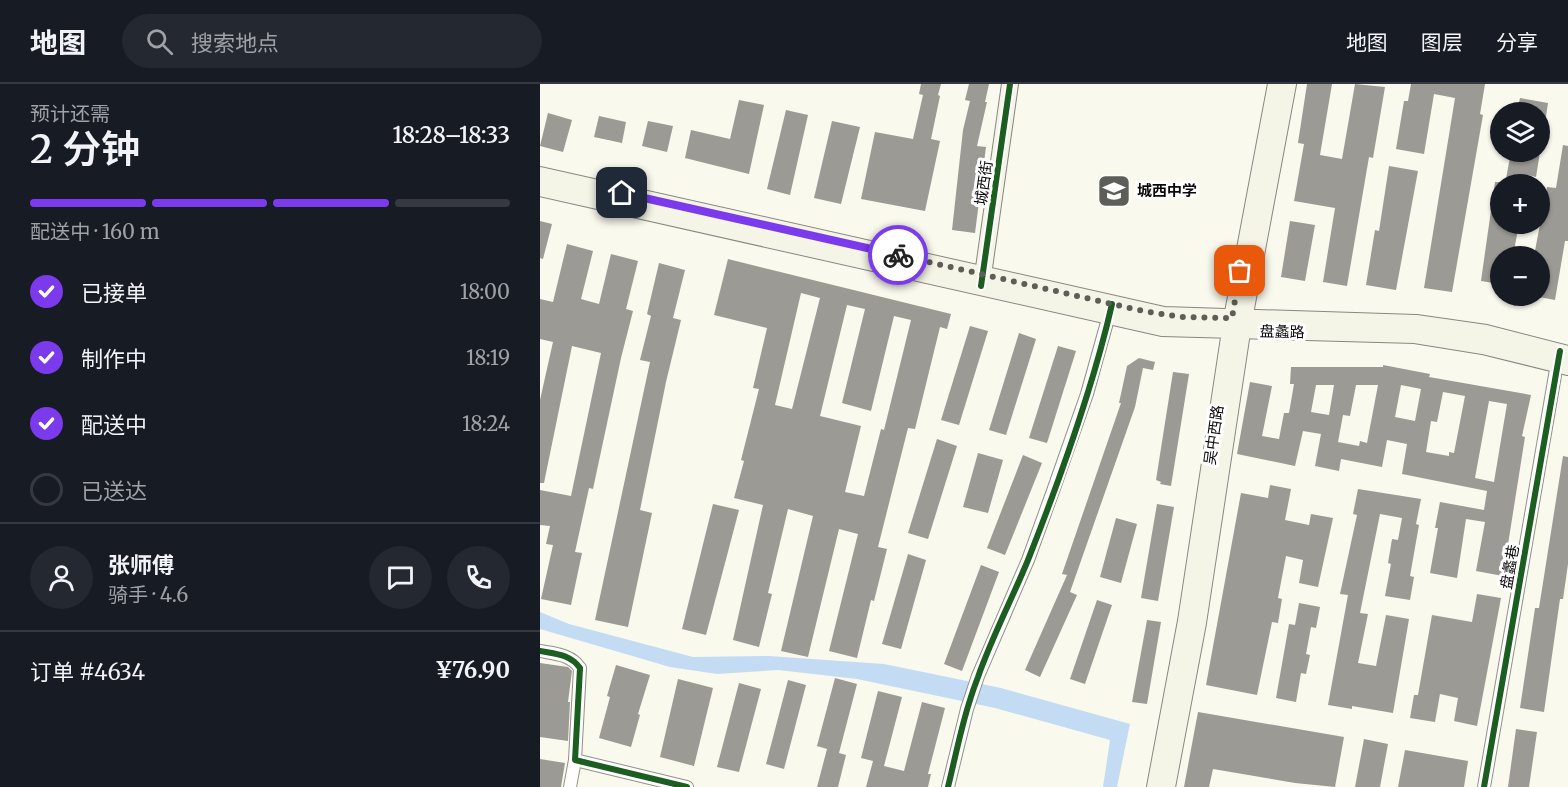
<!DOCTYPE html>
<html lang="zh">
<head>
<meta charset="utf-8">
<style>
  body { margin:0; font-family:Merriweather,"Noto Sans SC",serif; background:#242831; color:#f1f3f6; height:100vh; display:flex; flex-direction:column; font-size:22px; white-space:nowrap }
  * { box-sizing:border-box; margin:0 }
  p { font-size:20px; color:#9ea1a6 }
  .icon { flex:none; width:33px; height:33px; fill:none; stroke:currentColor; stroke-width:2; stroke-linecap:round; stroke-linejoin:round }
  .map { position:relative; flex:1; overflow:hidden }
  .side { display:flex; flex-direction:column; background:#171b24; width:540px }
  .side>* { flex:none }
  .fabs { position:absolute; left:950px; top:18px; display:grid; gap:12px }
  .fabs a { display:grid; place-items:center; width:60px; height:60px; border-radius:50%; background:#171b24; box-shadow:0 2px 4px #0004; font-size:30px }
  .pin { position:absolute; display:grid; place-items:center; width:51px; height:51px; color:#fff; margin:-26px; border-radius:12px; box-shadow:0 3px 9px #0006 }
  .courier { position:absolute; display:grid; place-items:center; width:60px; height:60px; margin:-30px; border:4px solid #7c3aed; border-radius:50%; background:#fff; color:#222; box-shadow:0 2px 8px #0007 }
  .headline em { font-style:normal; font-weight:600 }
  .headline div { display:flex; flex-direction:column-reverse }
  .headline { display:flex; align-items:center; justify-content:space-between; height:102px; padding:0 30px }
  h1 { font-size:39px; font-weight:600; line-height:45px }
  .bar { display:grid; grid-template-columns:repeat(4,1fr); gap:9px 6px; align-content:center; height:72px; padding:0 30px }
  .bar i { height:8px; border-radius:4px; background:#363941 }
  .bar .on { background:#7c3aed }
  .bar p { grid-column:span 4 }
  .line { display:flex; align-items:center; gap:15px; padding:0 30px; border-top:2px solid #363941 }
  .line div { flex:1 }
  .round { display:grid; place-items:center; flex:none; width:63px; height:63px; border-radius:32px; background:#242831 }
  ol { padding:0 30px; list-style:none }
  li { display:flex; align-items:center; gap:18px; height:66px }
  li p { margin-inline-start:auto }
  li .icon { padding:6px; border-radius:50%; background:#7c3aed; color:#fff; stroke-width:4 }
  li:last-child { color:#9ea1a6 }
  li i { width:33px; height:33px; border:3px solid #363941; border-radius:50% }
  header { display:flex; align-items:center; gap:36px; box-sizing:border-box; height:84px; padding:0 30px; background:#171b24; border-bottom:2px solid #363941 }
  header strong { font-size:28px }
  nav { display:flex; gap:33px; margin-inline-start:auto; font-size:21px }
  .search { width:420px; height:54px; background:#242831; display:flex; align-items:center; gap:15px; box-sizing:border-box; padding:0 21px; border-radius:33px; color:#9ea1a6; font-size:22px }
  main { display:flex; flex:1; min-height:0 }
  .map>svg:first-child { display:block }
  .water { fill:#c4dcf3 }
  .building { fill:#9b9a94; fill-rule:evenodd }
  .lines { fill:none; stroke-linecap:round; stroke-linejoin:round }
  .street-casing { stroke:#92928c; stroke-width:14 }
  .secondary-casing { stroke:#888883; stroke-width:18 }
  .street { stroke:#fefefc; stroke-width:12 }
  .secondary { stroke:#f4f4e7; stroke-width:16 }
  .cycleway-casing { stroke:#fff; stroke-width:10 }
  .cycleway { stroke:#1b5e20; stroke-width:6 }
  .done { stroke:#5e5e59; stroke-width:6; stroke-dasharray:0 10.8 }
  .route { stroke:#7c3aed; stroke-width:8 }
  .labels { text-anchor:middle; stroke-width:6; stroke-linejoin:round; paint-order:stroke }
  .street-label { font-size:15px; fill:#0a0a0a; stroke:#fff }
  .poi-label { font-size:15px; font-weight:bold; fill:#0a0a0a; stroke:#fff; text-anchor:start }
</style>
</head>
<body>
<header>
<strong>地图</strong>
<div class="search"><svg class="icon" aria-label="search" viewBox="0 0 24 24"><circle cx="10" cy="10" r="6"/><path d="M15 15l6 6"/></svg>搜索地点</div>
<nav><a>地图</a><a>图层</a><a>分享</a></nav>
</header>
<main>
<section class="side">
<div class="headline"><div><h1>2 分钟</h1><p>预计还需</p></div><em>18:28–18:33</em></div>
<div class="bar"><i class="on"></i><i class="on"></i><i class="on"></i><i></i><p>配送中 · 160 m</p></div>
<ol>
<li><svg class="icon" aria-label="check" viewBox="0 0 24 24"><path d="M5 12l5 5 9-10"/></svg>已接单<p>18:00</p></li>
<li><svg class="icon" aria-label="check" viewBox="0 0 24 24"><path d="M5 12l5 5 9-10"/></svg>制作中<p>18:19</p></li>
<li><svg class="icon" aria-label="check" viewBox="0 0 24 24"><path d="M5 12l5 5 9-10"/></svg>配送中<p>18:24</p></li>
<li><i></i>已送达</li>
</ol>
<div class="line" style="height:108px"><a class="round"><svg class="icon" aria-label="person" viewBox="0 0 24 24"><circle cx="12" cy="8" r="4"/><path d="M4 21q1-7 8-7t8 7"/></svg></a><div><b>张师傅</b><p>骑手 · 4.6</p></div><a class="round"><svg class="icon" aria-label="chat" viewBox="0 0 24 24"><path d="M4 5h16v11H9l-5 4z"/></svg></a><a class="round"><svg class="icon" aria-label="phone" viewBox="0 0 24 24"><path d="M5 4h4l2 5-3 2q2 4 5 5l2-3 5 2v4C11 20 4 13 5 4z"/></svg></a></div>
<div class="line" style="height:78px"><div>订单 #4634</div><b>¥76.90</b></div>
</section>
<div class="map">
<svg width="1028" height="703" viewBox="0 0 1028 703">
  <rect width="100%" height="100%" fill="#f9f9ed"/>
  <polygon class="water" points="0,528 29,540 153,573 229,572 344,580 461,604 590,640 577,703 563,703 570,656 455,624 317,595 238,586 177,590 130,583 0,545"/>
  <g class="building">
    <polygon points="381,0 401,0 398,11 400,12 391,55 400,57 385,127 321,115 335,48 373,55 383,11 379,10"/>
    <polygon points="429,0 449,0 445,18 447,18 437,62 446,63 435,149 412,146 423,46 430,17 425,16"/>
    <polygon points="767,0 792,0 780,71 802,75 815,0 845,3 833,74 829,73 807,202 783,198 795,124 754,117 764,60 758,59"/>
    <polygon points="871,0 945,0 940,30 943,31 912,208 884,204 915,14 894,10 884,70 856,65 864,17 868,17"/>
    <polygon points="980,14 1008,19 1004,46 999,45 999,28 977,28"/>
    <polygon points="199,16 224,21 209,90 145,74 151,46 190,55"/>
    <polygon points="246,26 268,31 250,111 227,105"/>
    <polygon points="8,29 32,36 23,68 0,62"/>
    <polygon points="59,32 86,38 82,59 54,53"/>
    <polygon points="108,37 133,42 127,68 102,62"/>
    <polygon points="292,37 320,43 301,120 274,114"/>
    <polygon points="1023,61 1028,62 1028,157 1025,157 1015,216 999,213 999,172 994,172 1007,103 1016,104"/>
    <polygon points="971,68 1000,68 996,93 988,91 986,100 965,100"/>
    <polygon points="849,82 878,87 856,206 826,201 835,146 839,147"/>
    <polygon points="955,98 960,98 960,140 979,140 973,172 960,172 960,200 941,197"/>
    <polygon points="0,137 12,140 3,175 0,174"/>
    <polygon points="750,137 775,141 765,197 741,193"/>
    <polygon points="27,160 53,167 41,215 59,220 71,170 98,177 86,225 93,227 81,274 53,405 49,404 35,468 42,469 31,521 1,515 13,461 6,460 10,442 0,441 0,406 31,412 61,269 32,262 4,399 0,399 0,316 13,258 0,255 0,215 13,218"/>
    <path d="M188,175L411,230L407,245L400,243L375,345L368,344L338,463L347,465L334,517L331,516L317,574L289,567L318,450L299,445L268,573L241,567L273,432L248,425L228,509L232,510L219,563L193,556L223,421L194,414L204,377L201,376L219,305L213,304L227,244L174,231ZM261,209L280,214L252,325L235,321ZM307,221L325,225L302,319L331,327L354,232L371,236L344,346L341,345L324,412L305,408L321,342L280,332Z"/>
    <polygon points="119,179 145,186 133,234 141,236 126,298 100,426 112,429 88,543 55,536 110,278 100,276 111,232 107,230"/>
    <polygon points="430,242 448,247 419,341 401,336"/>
    <polygon points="479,249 496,255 466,351 449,346"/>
    <polygon points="518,262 536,267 507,359 489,354"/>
    <polygon points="599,274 615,278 613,286 603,284 595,323 530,508 537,511 500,593 485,586 527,491 522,490 581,319 579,319 587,282"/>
    <path d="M843,281L890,290L889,293L991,311L982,352L985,353L963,492L936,487L945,438L926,435L917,494L890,489L898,444H895L900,418L944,426L947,407L862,390L867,360L847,356L842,383L801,375L799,387L775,382L781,350L763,347L755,382L697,370L710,298L732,302L722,352L739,355L744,329H749L754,300H750L751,283H843ZM776,301H794L789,331L771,328ZM816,301H838L827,359L820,357L819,362L798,358L803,331L810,332ZM861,301L881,305L875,337L855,333ZM903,308L925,312L914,369L909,368V372L886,368L891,337L897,338ZM949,317L967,320L954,398L935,394Z"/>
    <polygon points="633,288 649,290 631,402 620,400 621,398 616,396"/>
    <polygon points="397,355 417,362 388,455 368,449"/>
    <polygon points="438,369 463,376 448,429 423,423"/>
    <polygon points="483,371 502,379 465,471 447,464"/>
    <polygon points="1023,372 1028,373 1028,480 1023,515 1020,515 1004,628 980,624 995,524 999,524"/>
    <polygon points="730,401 751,405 745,436 769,441 771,430 793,434 778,503 759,499 763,476 746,472 738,514 742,515 738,539 732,538 717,611 666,601 701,409 728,414"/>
    <polygon points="818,405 881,415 876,440 879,441 870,492 874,493 870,516 845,512 851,480 848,479 852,455 858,456 862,434 840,430 820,529 828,530 818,579 836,582 846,531 869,535 853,629 812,622 812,625 788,621 808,511 800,510 817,431 813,430"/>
    <polygon points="173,420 199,426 166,551 142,545"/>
    <polygon points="617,420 634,423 618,517 601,514"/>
    <polygon points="576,434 597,440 581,499 560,493"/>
    <polygon points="368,470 386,476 361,565 342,560"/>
    <polygon points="441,481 459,488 422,587 404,580"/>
    <polygon points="937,510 961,514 937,642 914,637 918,614 900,610 895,638 870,634 874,611 878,611 892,531 932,538"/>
    <polygon points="557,516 572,521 545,600 530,595"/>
    <polygon points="759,519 780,523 776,544 771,543 766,570 770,571 766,590 761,589 756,618 736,614 749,540 755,541"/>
    <polygon points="607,536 621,538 607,620 592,618"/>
    <polygon points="0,579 28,583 32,587 28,618 30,618 28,657 0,653"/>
    <polygon points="76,581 110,591 98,630 100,631 91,663 59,654 70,613 67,612"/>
    <polygon points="295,594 317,600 299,669 306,671 298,703 277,703 287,665 277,662"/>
    <polygon points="138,595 173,604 154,682 120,673"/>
    <polygon points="248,596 266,601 244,685 226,680"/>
    <polygon points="199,599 221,605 199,688 177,683"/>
    <polygon points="338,607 362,613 344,682 364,687 382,618 405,624 388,690 391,690 388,703 326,703 333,677 321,674"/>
    <polygon points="658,628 804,653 795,703 755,699 673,685 669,703 644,703"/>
    <polygon points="976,645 997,648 989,703 968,703"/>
    <polygon points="824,655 848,660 840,703 815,703"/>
    <polygon points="865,666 928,677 924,703 858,703"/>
    <polygon points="0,675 25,679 21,703 0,703"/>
  </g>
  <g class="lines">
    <defs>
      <g id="street">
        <path d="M0,567C16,570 30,570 40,584L35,676L147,703"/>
        <polyline points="30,703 35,676"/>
        <polyline points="408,703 427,625 438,592 488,476 513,407 547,310 571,224"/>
        <polyline points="944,703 1018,274"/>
      </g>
      <g id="secondary">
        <polyline points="0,91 624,231 876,239 946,249 1028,270"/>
        <polyline points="0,104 622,244 875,251 943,262 1028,283"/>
        <polyline points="442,198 470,0"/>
        <polyline points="615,703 646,537 692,234 736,0"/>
        <polyline points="627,703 658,539 704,235 748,0"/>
      </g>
    </defs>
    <use href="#street" class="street-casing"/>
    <use href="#secondary" class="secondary-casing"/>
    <use href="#street" class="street"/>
    <use href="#secondary" class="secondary"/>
    <defs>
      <g id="cycleway">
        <polyline points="441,202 470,0"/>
        <path d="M0,567C16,570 30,570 40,584L35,676L147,703"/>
        <path d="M408,703C417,666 424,629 438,593C452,553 472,515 488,476C520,395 553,304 572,220"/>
        <polyline points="944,703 1020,267"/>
      </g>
    </defs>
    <use href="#cycleway" class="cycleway-casing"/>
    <use href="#cycleway" class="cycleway"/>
  </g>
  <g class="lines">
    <polyline class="done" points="358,171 603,227 641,233 692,234 700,187"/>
    <polyline class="route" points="82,109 358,171"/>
  </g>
  <defs>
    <symbol id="school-square" viewBox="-11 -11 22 22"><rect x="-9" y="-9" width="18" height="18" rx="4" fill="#5e5e59" stroke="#fff"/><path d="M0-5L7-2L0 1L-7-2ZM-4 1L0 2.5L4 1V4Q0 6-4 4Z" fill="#fff"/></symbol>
  </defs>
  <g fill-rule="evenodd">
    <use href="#school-square" x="555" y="88" width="38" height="38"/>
  </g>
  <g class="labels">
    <g class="street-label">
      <text transform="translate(444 99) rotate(-82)" y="5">城西街</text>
      <text transform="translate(742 248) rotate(1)" y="5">盘蠡路</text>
      <text transform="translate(674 351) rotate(-82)" y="5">吴中西路</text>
      <text transform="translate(970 483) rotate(-80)" y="5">盘蠡巷</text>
    </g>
    <g class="poi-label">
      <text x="597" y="112">城西中学</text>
    </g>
  </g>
</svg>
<div class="fabs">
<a><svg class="icon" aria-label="layers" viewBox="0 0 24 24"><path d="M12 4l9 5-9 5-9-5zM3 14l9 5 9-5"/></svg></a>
<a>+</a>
<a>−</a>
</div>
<div class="pin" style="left:700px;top:187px;background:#ea580c"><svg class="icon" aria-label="bag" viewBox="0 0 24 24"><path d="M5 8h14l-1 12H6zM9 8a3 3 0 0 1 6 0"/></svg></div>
<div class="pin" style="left:82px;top:109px;background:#1f2937"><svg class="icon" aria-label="home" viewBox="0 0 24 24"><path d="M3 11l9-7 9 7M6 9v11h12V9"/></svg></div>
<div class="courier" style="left:358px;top:171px"><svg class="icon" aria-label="bike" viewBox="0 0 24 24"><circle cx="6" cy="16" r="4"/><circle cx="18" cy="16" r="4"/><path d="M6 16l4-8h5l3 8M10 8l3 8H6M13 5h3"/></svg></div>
</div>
</main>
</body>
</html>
